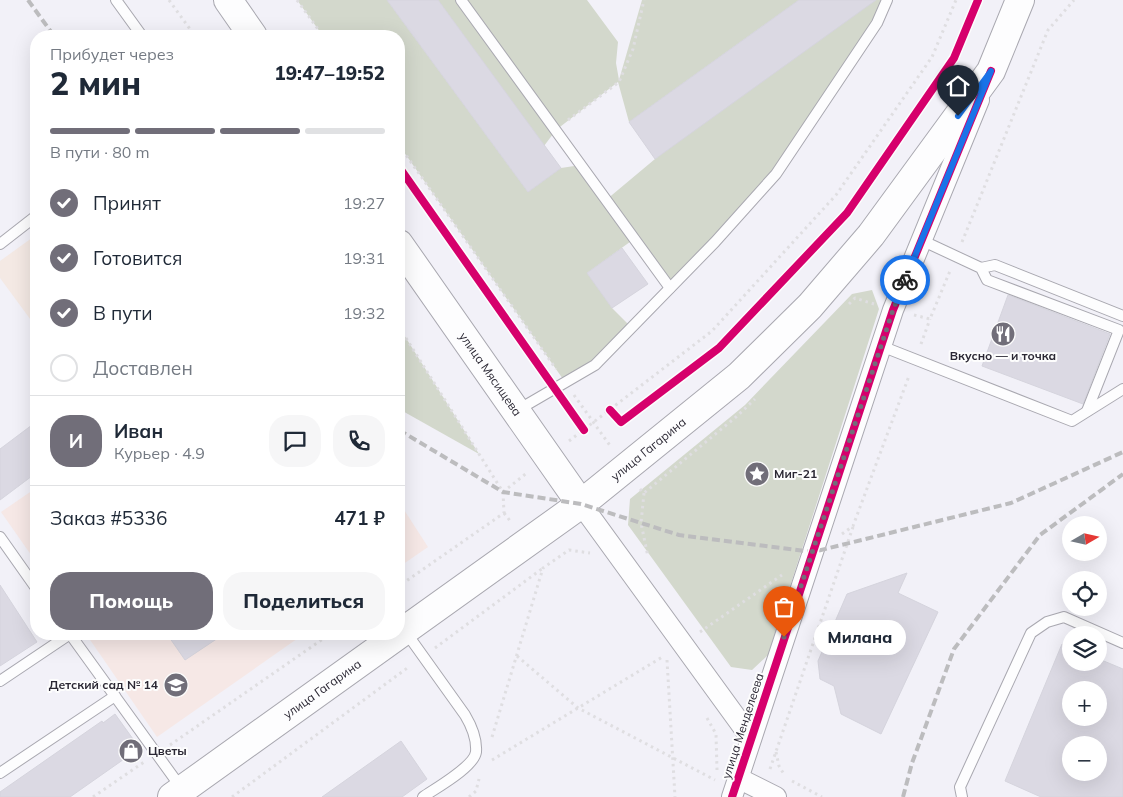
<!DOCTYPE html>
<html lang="ru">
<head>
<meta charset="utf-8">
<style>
  body { margin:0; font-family:Mulish,sans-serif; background:#f6f6f7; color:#1f2937; height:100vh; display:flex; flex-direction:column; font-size:19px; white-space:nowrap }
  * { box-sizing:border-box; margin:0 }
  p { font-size:16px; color:#747a83 }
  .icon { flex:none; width:28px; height:28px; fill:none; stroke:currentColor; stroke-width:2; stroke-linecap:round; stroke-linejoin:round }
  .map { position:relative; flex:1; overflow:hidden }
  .drawer { position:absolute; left:30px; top:30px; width:375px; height:610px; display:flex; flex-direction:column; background:#fff; border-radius:20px; box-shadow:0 5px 20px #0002 }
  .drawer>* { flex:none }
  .needle { width:32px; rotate:81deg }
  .fabs { position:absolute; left:1062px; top:516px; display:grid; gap:10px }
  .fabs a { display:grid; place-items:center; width:45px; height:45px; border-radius:50%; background:#fff; box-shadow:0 5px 20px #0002; font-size:25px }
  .pin { position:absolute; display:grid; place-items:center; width:42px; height:42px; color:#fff; margin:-51px -21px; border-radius:50% 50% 50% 0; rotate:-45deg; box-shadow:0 0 5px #0007 }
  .pin .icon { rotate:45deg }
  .courier { position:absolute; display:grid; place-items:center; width:50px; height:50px; margin:-25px; border:4px solid #1a73e8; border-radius:50%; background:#fff; color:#222; box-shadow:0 1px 6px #0007 }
  .bubble { position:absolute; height:35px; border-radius:18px; background:#fff; box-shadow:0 5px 20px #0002; font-size:16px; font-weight:800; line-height:35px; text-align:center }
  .headline em { font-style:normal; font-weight:800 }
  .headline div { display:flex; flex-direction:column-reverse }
  .headline { display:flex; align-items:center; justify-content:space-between; height:85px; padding:0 20px }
  h1 { font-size:32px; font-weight:800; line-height:38px }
  .bar { display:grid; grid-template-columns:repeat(4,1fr); gap:8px 5px; align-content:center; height:60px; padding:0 20px }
  .bar i { height:6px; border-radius:4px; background:#e0e1e3 }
  .bar .on { background:#716e79 }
  .bar p { grid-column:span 4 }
  .line { display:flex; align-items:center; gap:12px; padding:0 20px; border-top:1px solid #e0e1e3 }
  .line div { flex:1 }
  .round { display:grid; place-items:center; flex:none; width:52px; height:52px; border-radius:20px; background:#f6f6f7 }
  ol { padding:0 20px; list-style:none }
  li { display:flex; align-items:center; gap:15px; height:55px }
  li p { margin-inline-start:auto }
  li .icon { padding:5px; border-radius:50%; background:#716e79; color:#fff; stroke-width:4 }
  li:last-child { color:#747a83 }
  li i { width:28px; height:28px; border:2px solid #e0e1e3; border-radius:50% }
  .action { display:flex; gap:10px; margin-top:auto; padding:10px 20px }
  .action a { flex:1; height:58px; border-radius:20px; background:#716e79; color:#fff; font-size:20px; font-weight:800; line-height:58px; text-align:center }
  .action a+a { background:#f6f6f7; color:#1f2937 }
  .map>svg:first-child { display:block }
  .industrial { fill:#f4e9e4 }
  .education { fill:#f6e8e6 }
  .green { fill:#d3d8cc }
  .building { fill:#dbd9e3; stroke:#d5d4dd; fill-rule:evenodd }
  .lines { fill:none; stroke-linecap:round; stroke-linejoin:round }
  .lane-casing { stroke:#a9a8b0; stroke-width:12 }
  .street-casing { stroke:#a9a8b0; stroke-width:22 }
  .secondary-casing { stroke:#a9a8b0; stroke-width:30 }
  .primary-casing { stroke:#a9a8b0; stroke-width:30 }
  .path { stroke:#dfdee1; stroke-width:3; stroke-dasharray:2.5 4; stroke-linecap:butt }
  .lane { stroke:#fdfdfe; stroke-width:10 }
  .street { stroke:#fdfdfe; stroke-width:20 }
  .secondary { stroke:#fdfdfe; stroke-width:28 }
  .primary { stroke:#fdfdfe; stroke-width:28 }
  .rail { stroke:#bcbcbe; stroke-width:4; stroke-dasharray:8 4; stroke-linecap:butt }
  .cycleway-casing { stroke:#fdfdfd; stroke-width:11 }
  .cycleway { stroke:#d6006c; stroke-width:8 }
  .done { stroke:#716e79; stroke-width:5; stroke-dasharray:0 9 }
  .route { stroke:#1a73e8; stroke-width:6 }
  .labels { text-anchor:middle; stroke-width:4; stroke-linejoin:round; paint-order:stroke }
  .poi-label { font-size:12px; font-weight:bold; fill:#2b2834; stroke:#fdfdfd; text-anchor:start }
  .street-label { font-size:12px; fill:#2b2834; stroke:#fdfdfd }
</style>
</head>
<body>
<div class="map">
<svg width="1123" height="797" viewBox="0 0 1123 797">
  <rect width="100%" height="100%" fill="#f2f1f8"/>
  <polygon class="industrial" points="36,235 36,327 0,278 0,261"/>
  <g class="education">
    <polygon points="36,488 36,562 1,512"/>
    <polygon points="399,502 428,547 399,567"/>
    <polygon points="86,634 304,634 157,737"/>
  </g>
  <g class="green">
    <polygon points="297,0 387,0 528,192 561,168 581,165 606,200 655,159 867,0 887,0 776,174 670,288 634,239 587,273 612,308 631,327 595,365 565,382 399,145 399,36 323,36"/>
    <polygon points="438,0 587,0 618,42 616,63 619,80 642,0 799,0 629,122 618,82 556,130 544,146"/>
    <polygon points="872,290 879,309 768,655 752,670 731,667 628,525 630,499 745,405 852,294"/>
    <polygon points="399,327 479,454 399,409"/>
  </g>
  <g class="building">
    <polygon points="387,0 438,0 561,168 528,192"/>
    <polygon points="799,0 876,0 655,159 629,122"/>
    <polygon points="622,248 648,284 612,308 587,273"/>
    <polygon points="1008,295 1110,334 1083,404 982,366"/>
    <polygon points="36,422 36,473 0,500 0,449"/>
    <polygon points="907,573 898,593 938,612 881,734 841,714 834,686 820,679 818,661 847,594"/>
    <polygon points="0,585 37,642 0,666"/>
    <polygon points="167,634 224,634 185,660"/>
    <path d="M1062,644L1071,647V662H1099V659L1123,669V797H1041L1005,781ZM1071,690H1099V718H1071ZM1071,745H1099V772H1071Z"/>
    <polygon points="115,714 138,746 126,755 127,757 70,797 0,797 0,792 102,721 103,723"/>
    <polygon points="401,741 427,779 402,797 322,797"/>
  </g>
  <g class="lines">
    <defs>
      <g id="lane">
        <polyline points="116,0 142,36"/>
        <polyline points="461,0 670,288"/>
        <polyline points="921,240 981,268 987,280 1119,330 1087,411"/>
        <polyline points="0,244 36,216"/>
        <polyline points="981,268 995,265 1123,316"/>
        <polyline points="881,346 1072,421 1123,389"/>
        <polyline points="516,411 595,365 715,242 776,174 877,23 887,0"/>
        <polyline points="0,537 36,588"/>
        <path d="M405,631L465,715C471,725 477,739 476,752C474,767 436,788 423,797"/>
        <polyline points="70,634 182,789"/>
        <polyline points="0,681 70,634"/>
        <polyline points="0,773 115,696"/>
        <polyline points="962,797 960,787 1031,633 1047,622 1064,617 1123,643"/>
      </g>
      <g id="street">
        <polyline points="581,504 751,738"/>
        <polyline points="738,778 776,797"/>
        <polyline points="732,797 893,310 979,100"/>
      </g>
      <g id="secondary">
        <polyline points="228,0 253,36"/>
        <path id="s1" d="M399,244L581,504"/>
      </g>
      <g id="primary">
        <path id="s2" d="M172,797L581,504L739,376L810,306L871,235L991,71L1020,0"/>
      </g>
    </defs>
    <use href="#lane" class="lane-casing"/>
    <use href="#street" class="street-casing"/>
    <use href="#secondary" class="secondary-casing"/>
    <use href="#primary" class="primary-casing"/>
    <g class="path">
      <polyline points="169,0 195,36"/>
      <polyline points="297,0 323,36"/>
      <polyline points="568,120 619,82 633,49 644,0"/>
      <polyline points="399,145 556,369"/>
      <polyline points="962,242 1048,30 1074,0"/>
      <polyline points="849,304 855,298 874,304"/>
      <polyline points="914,315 930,319 950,271"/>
      <polyline points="399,327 503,492 504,513 399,586"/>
      <polyline points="921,344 930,319"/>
      <polyline points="574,395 611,447"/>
      <polyline points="569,441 712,331 836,195 932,57 956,0"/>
      <polyline points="640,489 644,493 736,417 755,399"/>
      <polyline points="503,492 528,472"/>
      <polyline points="644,493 641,523 648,557"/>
      <polyline points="504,513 511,522"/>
      <polyline points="842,534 853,526 909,376"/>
      <polyline points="700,632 782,575"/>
      <polyline points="435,648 543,568"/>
      <polyline points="517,656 578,708 715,780"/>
      <polyline points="667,660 675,797"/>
      <polyline points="707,718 716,734 717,770"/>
      <polyline points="492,737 543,568 569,550 590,553"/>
      <polyline points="170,745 330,634"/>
      <polyline points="776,752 779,766 785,776"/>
      <polyline points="492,760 664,656"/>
      <polyline points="770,769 853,527"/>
      <polyline points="792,781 822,797"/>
      <polyline points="93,797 144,762"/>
      <polyline points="232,797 410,666"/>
      <polyline points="469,797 476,791 479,779"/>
    </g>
    <use href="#lane" class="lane"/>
    <use href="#street" class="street"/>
    <use href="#secondary" class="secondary"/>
    <use href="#primary" class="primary"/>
    <g class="rail">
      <polyline points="28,0 54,36"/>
      <polyline points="399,430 503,492 581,504 679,535 813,552 1011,503 1123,452"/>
      <polyline points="903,797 912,763 954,649 1040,535 1123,474"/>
    </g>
    <defs>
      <g id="cycleway">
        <polyline points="399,167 584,430"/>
        <polyline points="610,410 621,422 719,348 847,213 954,58 978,0"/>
        <polyline points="732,797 893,310 991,71"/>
      </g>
    </defs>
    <use href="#cycleway" class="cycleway-casing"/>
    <use href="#cycleway" class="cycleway"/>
  </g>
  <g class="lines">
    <polyline class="done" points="784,637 893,310 905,280"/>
    <polyline class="route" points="905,280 991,71 958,116"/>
  </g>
  <defs>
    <symbol id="restaurant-disc" viewBox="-11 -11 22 22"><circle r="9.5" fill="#716e79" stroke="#fdfdfd"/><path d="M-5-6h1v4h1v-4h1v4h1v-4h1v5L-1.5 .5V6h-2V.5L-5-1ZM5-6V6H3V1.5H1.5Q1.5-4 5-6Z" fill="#fff"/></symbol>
    <symbol id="sight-disc" viewBox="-11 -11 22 22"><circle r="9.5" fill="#716e79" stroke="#fdfdfd"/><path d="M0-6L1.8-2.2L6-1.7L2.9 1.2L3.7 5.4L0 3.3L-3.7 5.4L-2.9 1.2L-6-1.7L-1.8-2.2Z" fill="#fff"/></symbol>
    <symbol id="school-disc" viewBox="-11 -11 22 22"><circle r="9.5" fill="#716e79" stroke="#fdfdfd"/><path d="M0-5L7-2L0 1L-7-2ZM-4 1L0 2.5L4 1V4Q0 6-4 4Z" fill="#fff"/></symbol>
    <symbol id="shop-disc" viewBox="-11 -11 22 22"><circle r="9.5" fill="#716e79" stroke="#fdfdfd"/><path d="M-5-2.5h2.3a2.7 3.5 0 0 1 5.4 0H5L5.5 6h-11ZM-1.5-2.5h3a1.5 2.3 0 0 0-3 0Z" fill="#fff"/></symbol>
  </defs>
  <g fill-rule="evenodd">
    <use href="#restaurant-disc" x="989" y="320" width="28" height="28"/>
    <use href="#sight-disc" x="743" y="460" width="28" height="28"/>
    <use href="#school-disc" x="162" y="671" width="28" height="28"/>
    <use href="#shop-disc" x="117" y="737" width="28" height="28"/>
  </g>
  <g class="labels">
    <g class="poi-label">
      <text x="1003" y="360" text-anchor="middle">Вкусно — и точка</text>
      <text x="774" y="478">Миг-21</text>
      <text x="158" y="689" text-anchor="end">Детский сад № 14</text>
      <text x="148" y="755">Цветы</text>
    </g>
    <g class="street-label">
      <text dy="4" stroke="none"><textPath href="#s1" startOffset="159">улица Мясищева</textPath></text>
      <text dy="4" stroke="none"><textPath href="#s2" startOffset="590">улица Гагарина</textPath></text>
      <text dy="4" stroke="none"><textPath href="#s2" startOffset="185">улица Гагарина</textPath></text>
      <text transform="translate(743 726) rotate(-72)" y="4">улица Менделеева</text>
    </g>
  </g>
</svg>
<div class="fabs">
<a><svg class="needle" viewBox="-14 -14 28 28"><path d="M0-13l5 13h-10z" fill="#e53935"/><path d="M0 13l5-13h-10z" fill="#747a83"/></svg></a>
<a><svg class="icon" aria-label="locate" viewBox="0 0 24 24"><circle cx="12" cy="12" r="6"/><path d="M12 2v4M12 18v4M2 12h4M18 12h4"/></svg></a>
<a><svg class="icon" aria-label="layers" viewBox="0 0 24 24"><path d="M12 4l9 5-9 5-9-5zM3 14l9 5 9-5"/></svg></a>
<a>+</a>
<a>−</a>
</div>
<div class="pin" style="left:784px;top:637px;background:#ea580c"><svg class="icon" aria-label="bag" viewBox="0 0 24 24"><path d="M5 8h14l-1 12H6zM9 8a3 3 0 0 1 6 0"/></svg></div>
<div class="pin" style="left:958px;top:116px;background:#1f2937"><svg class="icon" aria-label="home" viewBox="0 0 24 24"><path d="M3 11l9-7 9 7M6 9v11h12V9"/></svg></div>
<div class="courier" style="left:905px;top:280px"><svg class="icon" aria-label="bike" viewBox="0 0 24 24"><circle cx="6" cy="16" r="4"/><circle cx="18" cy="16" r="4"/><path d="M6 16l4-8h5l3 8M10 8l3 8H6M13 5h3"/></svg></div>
<div class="bubble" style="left:814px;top:620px;width:92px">Милана</div>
<section class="drawer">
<div class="headline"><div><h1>2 мин</h1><p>Прибудет через</p></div><em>19:47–19:52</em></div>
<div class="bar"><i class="on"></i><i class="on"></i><i class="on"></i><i></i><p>В пути · 80 m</p></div>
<ol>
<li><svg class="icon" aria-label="check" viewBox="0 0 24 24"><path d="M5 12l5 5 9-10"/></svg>Принят<p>19:27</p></li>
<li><svg class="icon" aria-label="check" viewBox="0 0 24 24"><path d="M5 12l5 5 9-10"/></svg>Готовится<p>19:31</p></li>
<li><svg class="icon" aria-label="check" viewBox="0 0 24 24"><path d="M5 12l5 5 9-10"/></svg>В пути<p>19:32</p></li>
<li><i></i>Доставлен</li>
</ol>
<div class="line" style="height:90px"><b class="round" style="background:#716e79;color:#fff">И</b><div><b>Иван</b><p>Курьер · 4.9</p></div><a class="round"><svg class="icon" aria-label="chat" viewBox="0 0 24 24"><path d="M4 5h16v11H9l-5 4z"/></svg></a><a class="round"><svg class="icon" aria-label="phone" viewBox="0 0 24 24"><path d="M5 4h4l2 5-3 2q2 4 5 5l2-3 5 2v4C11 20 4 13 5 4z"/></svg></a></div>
<div class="line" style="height:65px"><div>Заказ #5336</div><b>471 ₽</b></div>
<div class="action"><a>Помощь</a><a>Поделиться</a></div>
</section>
</div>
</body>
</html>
